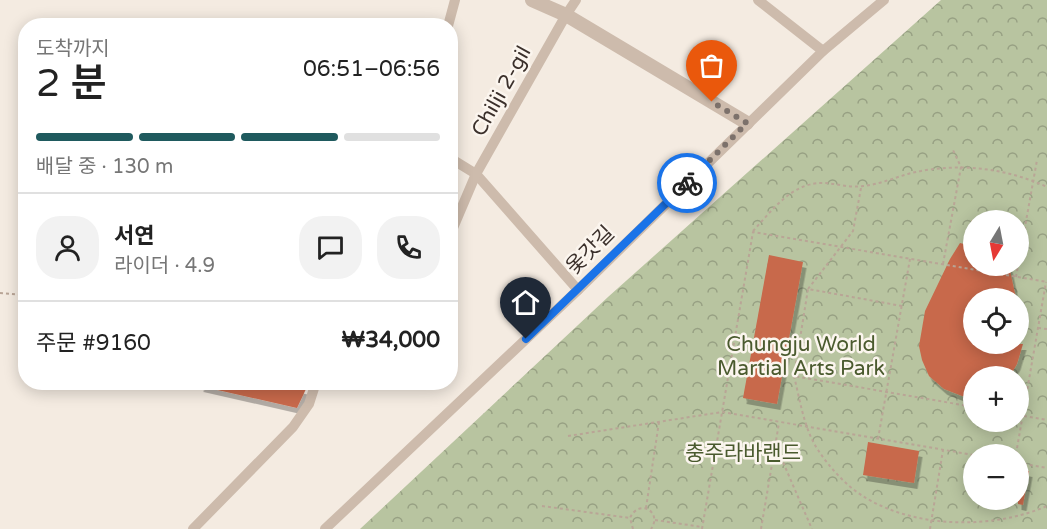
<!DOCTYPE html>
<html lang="ko">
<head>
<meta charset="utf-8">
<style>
  body { margin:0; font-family:"Varela Round","Noto Sans KR",sans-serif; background:#f2f2f2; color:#222; height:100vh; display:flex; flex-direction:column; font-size:22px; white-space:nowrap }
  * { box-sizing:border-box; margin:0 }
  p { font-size:20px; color:#767676 }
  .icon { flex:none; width:33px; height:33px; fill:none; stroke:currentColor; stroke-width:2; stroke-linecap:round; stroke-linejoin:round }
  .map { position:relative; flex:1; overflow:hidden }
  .sheet { position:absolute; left:18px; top:18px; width:440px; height:372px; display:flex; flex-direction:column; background:#fff; border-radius:24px; box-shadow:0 3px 15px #0003 }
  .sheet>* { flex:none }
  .needle { width:39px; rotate:190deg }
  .fabs { position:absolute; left:963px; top:210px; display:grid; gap:12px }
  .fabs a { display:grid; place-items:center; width:66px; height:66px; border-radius:50%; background:#fff; box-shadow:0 3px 15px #0003; font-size:30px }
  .pin { position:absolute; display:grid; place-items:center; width:51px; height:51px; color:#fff; margin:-62px -26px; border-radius:50% 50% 50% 0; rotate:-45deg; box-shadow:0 0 6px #0007 }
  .pin .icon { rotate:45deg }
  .courier { position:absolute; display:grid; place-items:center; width:60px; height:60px; margin:-30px; border:4px solid #1a73e8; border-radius:50%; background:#fff; color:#222; box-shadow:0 2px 8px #0007 }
  .overview em { font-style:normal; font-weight:600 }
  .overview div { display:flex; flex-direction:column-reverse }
  .overview { display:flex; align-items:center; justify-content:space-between; height:102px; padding:0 18px }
  h1 { font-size:39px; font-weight:600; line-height:45px }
  .bar { display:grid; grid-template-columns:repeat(4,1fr); gap:9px 6px; align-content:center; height:72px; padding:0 18px }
  .bar i { height:8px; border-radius:4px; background:#e0e0e0 }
  .bar .current { background:#1f5a5e }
  .bar p { grid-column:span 4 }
  .line { display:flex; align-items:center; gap:15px; padding:0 18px; border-top:2px solid #e0e0e0 }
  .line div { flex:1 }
  .round { display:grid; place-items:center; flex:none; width:63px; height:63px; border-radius:24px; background:#f2f2f2 }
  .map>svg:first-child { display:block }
  .park { fill:url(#park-crowns); fill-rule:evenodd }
  .building { fill:#c8694b; filter:url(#shadow) }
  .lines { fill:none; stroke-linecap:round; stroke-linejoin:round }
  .path { stroke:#b9a596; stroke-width:2; stroke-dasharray:3 3; stroke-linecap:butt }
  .minor { stroke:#cdbbac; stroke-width:10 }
  .tertiary { stroke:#cdbbac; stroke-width:14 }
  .done { stroke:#7c716b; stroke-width:6; stroke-dasharray:0 10.8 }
  .route { stroke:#1a73e8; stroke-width:8 }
  .labels { text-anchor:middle; stroke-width:5; stroke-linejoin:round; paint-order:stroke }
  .street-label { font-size:21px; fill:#3b302b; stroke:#fbf5ee }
  .park-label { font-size:21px; fill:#4a5a2e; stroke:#fbf5ee }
</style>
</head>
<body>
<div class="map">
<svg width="1047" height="529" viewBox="0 0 1047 529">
  <defs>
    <pattern id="park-crowns" width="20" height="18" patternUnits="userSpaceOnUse" patternTransform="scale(1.5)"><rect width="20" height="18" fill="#b8c4a0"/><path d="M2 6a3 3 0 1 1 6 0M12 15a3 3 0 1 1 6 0" fill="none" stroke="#97a083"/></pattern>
    <filter id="shadow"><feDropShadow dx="3.5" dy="6" stdDeviation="0" flood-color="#0004"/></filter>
  </defs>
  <rect width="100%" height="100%" fill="#f4ebe1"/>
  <path class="park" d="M941,0H1047V529H360L608,297ZM974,220H1018V266H974ZM974,298H1018V344H974ZM974,376H1018V422H974ZM974,454H1018V500H974Z"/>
  <g class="building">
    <polygon points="972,220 974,266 1009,266 1016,298 974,298 974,344 1023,344 1017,364 1010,376 974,376 974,397 962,396 944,389 929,376 922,360 919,346 925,311 950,259 960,243 964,244"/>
    <polygon points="769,255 803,262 777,404 743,398"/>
    <polygon points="201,382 277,382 306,389 297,408 200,386"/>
    <polygon points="868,442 919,451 914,483 863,475"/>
    <polygon points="1018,469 1029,471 1023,505 1018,504"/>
  </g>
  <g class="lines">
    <g class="path">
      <path d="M753,231C768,215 783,194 805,186C827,178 842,189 863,186C883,184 902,174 921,171C964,163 1008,169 1047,187"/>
      <polyline points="943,264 961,167 952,148"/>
      <polyline points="1016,277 1037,160"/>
      <polyline points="808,289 853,231 861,188"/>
      <polyline points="0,293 26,295"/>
      <polyline points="902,306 808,289 794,376 974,407"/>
      <polyline points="1038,328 1047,329"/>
      <path d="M794,376C800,400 804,429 818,450C830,468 847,487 866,498C918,529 994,529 1047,506"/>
      <polyline points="1018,415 1047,420"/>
      <polyline points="568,436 722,412 974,455"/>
      <polyline points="878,439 910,259"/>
      <polyline points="776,446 812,529"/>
      <polyline points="1016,454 1046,282"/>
      <polyline points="1018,463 1047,468"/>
      <polyline points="542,506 630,518"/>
      <polyline points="646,508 659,422"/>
      <polyline points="655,520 702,527"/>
      <path d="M633,529L630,518C639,498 663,512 651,529"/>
      <polyline points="702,529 753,232 1047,282"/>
      <polyline points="761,529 779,423"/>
      <polyline points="930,529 943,450"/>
    </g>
    <g class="minor">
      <polyline points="758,0 823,51"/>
      <polyline points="448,26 455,0"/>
      <polyline points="450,158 476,174 578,290"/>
      <polyline points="450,235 476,174 566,15 576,0"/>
      <polyline points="193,529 293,427 309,404 316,382"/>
      <polyline points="325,529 578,290 823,51 884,0"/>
    </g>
    <polyline class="tertiary" points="532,0 566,15 747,123"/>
  </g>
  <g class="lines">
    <polyline class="done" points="687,183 747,123 712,102"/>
    <polyline class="route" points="526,339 687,183"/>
  </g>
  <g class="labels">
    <g class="street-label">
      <text transform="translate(501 91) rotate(-61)" y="7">Chilji 2-gil</text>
      <text transform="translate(590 250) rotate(-45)" y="7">옻갓길</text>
    </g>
    <g class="park-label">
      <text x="801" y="351">Chungju World<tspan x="801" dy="24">Martial Arts Park</tspan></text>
      <text x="743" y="460">충주라바랜드</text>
    </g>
  </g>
</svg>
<div class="fabs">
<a><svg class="needle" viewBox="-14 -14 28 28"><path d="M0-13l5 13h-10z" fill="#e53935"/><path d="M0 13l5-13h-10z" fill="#767676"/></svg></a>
<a><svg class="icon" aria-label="locate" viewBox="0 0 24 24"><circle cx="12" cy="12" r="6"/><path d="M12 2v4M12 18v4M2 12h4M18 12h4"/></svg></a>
<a>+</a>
<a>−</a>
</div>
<div class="pin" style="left:712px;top:102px;background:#ea580c"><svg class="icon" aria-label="bag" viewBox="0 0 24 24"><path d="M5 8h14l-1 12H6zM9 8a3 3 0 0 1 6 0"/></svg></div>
<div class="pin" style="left:526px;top:339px;background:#1f2937"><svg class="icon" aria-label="home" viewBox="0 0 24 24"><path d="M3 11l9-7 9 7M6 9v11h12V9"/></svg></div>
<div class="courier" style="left:687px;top:183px"><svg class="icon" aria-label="bike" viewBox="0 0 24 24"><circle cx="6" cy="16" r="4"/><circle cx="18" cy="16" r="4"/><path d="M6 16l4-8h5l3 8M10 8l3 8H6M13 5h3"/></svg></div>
<section class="sheet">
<div class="overview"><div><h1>2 분</h1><p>도착까지</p></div><em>06:51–06:56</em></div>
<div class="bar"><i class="current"></i><i class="current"></i><i class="current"></i><i></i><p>배달 중 · 130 m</p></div>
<div class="line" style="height:108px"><a class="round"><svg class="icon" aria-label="person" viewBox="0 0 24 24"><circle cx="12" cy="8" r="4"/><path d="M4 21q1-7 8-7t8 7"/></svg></a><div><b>서연</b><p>라이더 · 4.9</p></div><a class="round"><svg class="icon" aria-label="chat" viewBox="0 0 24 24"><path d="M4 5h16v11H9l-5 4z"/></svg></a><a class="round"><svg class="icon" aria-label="phone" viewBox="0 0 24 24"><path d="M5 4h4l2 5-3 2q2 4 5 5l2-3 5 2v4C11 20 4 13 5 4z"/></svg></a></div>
<div class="line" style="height:78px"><div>주문 #9160</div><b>₩34,000</b></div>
</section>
</div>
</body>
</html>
